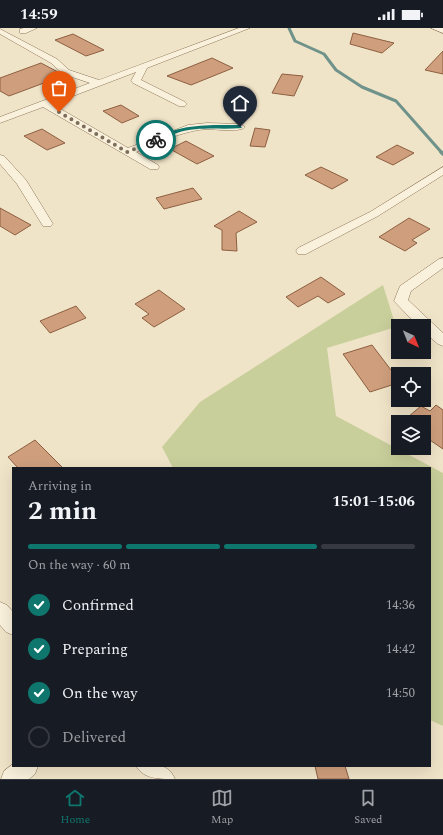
<!DOCTYPE html>
<html lang="en">
<head>
<meta charset="utf-8">
<style>
  body { margin:0; font-family:Spectral,serif; background:#242831; color:#f1f3f6; height:100vh; display:flex; flex-direction:column; font-size:15px; white-space:nowrap }
  * { box-sizing:border-box; margin:0 }
  p { font-size:13px; color:#9ea1a6 }
  .icon { flex:none; width:22px; height:22px; fill:none; stroke:currentColor; stroke-width:2; stroke-linecap:round; stroke-linejoin:round }
  .map { position:relative; flex:1; overflow:hidden }
  .sheet { position:absolute; left:12px; top:439px; width:419px; height:300px; display:flex; flex-direction:column; background:#171b24; border-radius:0px; box-shadow:0 4px 16px #0002 }
  .sheet>* { flex:none }
  .needle { width:26px; rotate:137deg }
  .tools { position:absolute; left:391px; top:291px; display:grid; gap:8px }
  .tools a { display:grid; place-items:center; width:40px; height:40px; border-radius:0px; background:#171b24; box-shadow:0 4px 16px #0002; font-size:20px }
  .pin { position:absolute; display:grid; place-items:center; width:34px; height:34px; color:#fff; margin:-41px -17px; border-radius:50% 50% 50% 0; rotate:-45deg; box-shadow:0 0 4px #0007 }
  .pin .icon { rotate:45deg }
  .courier { position:absolute; display:grid; place-items:center; width:40px; height:40px; margin:-20px; border:3px solid #0f766e; border-radius:50%; background:#fff; color:#222; box-shadow:0 1px 5px #0007 }
  .headline em { font-style:normal; font-weight:700 }
  .headline div { display:flex; flex-direction:column-reverse }
  .headline { display:flex; align-items:center; justify-content:space-between; height:68px; padding:0 16px }
  h1 { font-size:26px; font-weight:700; line-height:30px }
  .bar { display:grid; grid-template-columns:repeat(4,1fr); gap:6px 4px; align-content:center; height:48px; padding:0 16px }
  .bar i { height:5px; border-radius:3px; background:#363941 }
  .bar .selected { background:#0f766e }
  .bar p { grid-column:span 4 }
  ol { padding:0 16px; list-style:none }
  li { display:flex; align-items:center; gap:12px; height:44px }
  li p { margin-inline-start:auto }
  li .icon { padding:4px; border-radius:50%; background:#0f766e; color:#fff; stroke-width:4 }
  li:last-child { color:#9ea1a6 }
  li i { width:22px; height:22px; border:2px solid #363941; border-radius:50% }
  .status { display:flex; justify-content:space-between; align-items:center; height:28px; padding:0 20px; background:#171b24; direction:ltr }
  .status svg { height:11px; fill:currentColor }
  .tabs { display:flex; justify-content:space-around; align-items:center; height:56px; border-top:1px solid #363941; background:#171b24; font-size:11px; color:#9ea1a6 }
  .tabs a { display:grid; justify-items:center; gap:2px }
  .tabs .selected { color:#0f766e }
  .map>svg:first-child { display:block }
  .green { fill:#c9cf9b }
  .lines { fill:none; stroke-linecap:round; stroke-linejoin:round }
  .stream-far1 { stroke:#6f938a; stroke-width:3 }
  .stream { stroke:#6f938a; stroke-width:3.5 }
  .building { fill:#cf9f7d; stroke:#8d5f41 }
  .minor-casing { stroke:#8d765c; stroke-width:1 }
  .minor { fill:#faf1dc; fill-rule:evenodd }
  .route { fill:#0f766e }
  .done { stroke:#7c6e5b; stroke-width:4; stroke-dasharray:0 7.2 }
</style>
</head>
<body>
<div class="status"><b>14:59</b><svg viewBox="0 0 49 12"><path d="M0 12V9h3v3zM5 12V6h3v6zM10 12V3h3v9zM15 12V0h3v12zM26 1h20v11H26zM47 4h2v5h-2z"/></svg></div>
<div class="map">
<svg width="443" height="751" viewBox="0 0 443 751">
  <rect width="100%" height="100%" fill="#f0e4c8"/>
  <polygon class="green" points="383,257 396,299 327,320 336,388 443,445 443,698 430,692 430,440 173,440 162,419 200,374"/>
  <g class="lines">
    <polyline class="stream-far1" points="289,0 295,13 324,26 336,42 362,59 396,73 442,125"/>
    <polyline class="stream" points="441,124 443,126"/>
  </g>
  <g class="building">
    <polygon points="353,5 394,15 382,25 350,16"/>
    <polygon points="73,6 104,22 86,28 55,12"/>
    <polygon points="443,23 443,46 425,42"/>
    <polygon points="212,30 233,40 191,57 167,48"/>
    <polygon points="41,35 58,44 54,46 60,49 9,68 0,63 0,50"/>
    <polygon points="282,46 303,48 294,68 272,65"/>
    <polygon points="121,77 139,88 122,95 103,83"/>
    <polygon points="255,100 270,102 265,119 250,118"/>
    <polygon points="42,101 65,115 47,122 24,108"/>
    <polygon points="186,113 214,128 197,136 170,121"/>
    <polygon points="397,117 414,125 393,137 376,129"/>
    <polygon points="321,139 348,152 332,161 305,147"/>
    <polygon points="193,160 202,171 164,181 156,170"/>
    <polygon points="0,180 31,197 15,207 0,198"/>
    <polygon points="239,183 257,194 236,205 237,223 222,222 222,202 214,198"/>
    <polygon points="409,190 430,201 412,212 417,215 405,223 379,209"/>
    <polygon points="321,249 345,266 328,275 318,268 298,279 286,269"/>
    <polygon points="159,262 185,281 154,299 142,290 149,286 135,276"/>
    <polygon points="76,278 86,290 50,305 40,293"/>
    <polygon points="372,317 391,342 398,340 398,355 370,364 343,326"/>
    <polygon points="436,377 443,382 443,421 424,408 424,394 416,394 408,389 421,378 430,383"/>
    <polygon points="35,412 63,440 18,440 8,429"/>
    <polygon points="315,738 345,738 349,751 318,751"/>
  </g>
  <g class="lines">
    <defs>
      <g id="minor">
        <polygon points="24,0 37,0 26,5 20,5 20,1"/>
        <path d="M239,0H250L147,40L141,52L185,74L187,76L185,78H179L133,55L131,53L136,44L52,76L128,120L188,97L207,95L240,96L245,99C240,105 215,101 206,101C182,103 158,115 136,124L158,137L159,139L158,141H150L43,79L0,95V89L90,55L63,46L51,35L0,6V1L57,31L69,42L99,52Z"/>
        <polygon points="431,0 443,0 443,5"/>
        <polygon points="0,127 4,128 26,152 53,196 51,198 43,198 17,156 0,136"/>
        <polygon points="443,139 443,147 378,188 306,226 298,226 296,223 298,220 370,184"/>
        <polygon points="443,230 443,240 411,263 408,272 443,305 443,318 438,316 424,304 424,298 418,298 394,273 400,258 439,231"/>
        <polygon points="0,574 7,577 13,584 13,607 6,604 0,597"/>
        <polygon points="13,736 13,738 38,738 35,746 29,751 1,751 4,743"/>
        <path d="M136,738C153,738 167,733 175,751C158,751 144,751 136,738Z"/>
      </g>
    </defs>
    <use href="#minor" class="minor-casing"/>
    <use href="#minor" class="minor"/>
  </g>
  <path class="route" d="M240,97L242,100C220,102 198,98 177,105C170,107 159,114 153,112C179,95 211,97 240,97Z"/>
  <g class="lines">
    <polyline class="done" points="59,84 127,124 156,112"/>
  </g>
</svg>
<div class="tools">
<a><svg class="needle" viewBox="-14 -14 28 28"><path d="M0-13l5 13h-10z" fill="#e53935"/><path d="M0 13l5-13h-10z" fill="#9ea1a6"/></svg></a>
<a><svg class="icon" aria-label="locate" viewBox="0 0 24 24"><circle cx="12" cy="12" r="6"/><path d="M12 2v4M12 18v4M2 12h4M18 12h4"/></svg></a>
<a><svg class="icon" aria-label="layers" viewBox="0 0 24 24"><path d="M12 4l9 5-9 5-9-5zM3 14l9 5 9-5"/></svg></a>
</div>
<div class="pin" style="left:59px;top:84px;background:#ea580c"><svg class="icon" aria-label="bag" viewBox="0 0 24 24"><path d="M5 8h14l-1 12H6zM9 8a3 3 0 0 1 6 0"/></svg></div>
<div class="pin" style="left:240px;top:99px;background:#1f2937"><svg class="icon" aria-label="home" viewBox="0 0 24 24"><path d="M3 11l9-7 9 7M6 9v11h12V9"/></svg></div>
<div class="courier" style="left:156px;top:112px"><svg class="icon" aria-label="bike" viewBox="0 0 24 24"><circle cx="6" cy="16" r="4"/><circle cx="18" cy="16" r="4"/><path d="M6 16l4-8h5l3 8M10 8l3 8H6M13 5h3"/></svg></div>
<section class="sheet">
<div class="headline"><div><h1>2 min</h1><p>Arriving in</p></div><em>15:01–15:06</em></div>
<div class="bar"><i class="selected"></i><i class="selected"></i><i class="selected"></i><i></i><p>On the way · 60 m</p></div>
<ol>
<li><svg class="icon" aria-label="check" viewBox="0 0 24 24"><path d="M5 12l5 5 9-10"/></svg>Confirmed<p>14:36</p></li>
<li><svg class="icon" aria-label="check" viewBox="0 0 24 24"><path d="M5 12l5 5 9-10"/></svg>Preparing<p>14:42</p></li>
<li><svg class="icon" aria-label="check" viewBox="0 0 24 24"><path d="M5 12l5 5 9-10"/></svg>On the way<p>14:50</p></li>
<li><i></i>Delivered</li>
</ol>
</section>
</div>
<nav class="tabs">
<a class="selected"><svg class="icon" aria-label="home" viewBox="0 0 24 24"><path d="M3 11l9-7 9 7M6 9v11h12V9"/></svg>Home</a>
<a><svg class="icon" aria-label="map" viewBox="0 0 24 24"><path d="M3 6l6-2 6 2 6-2v14l-6 2-6-2-6 2zM9 4v14M15 6v14"/></svg>Map</a>
<a><svg class="icon" aria-label="saved" viewBox="0 0 24 24"><path d="M7 4h10v16l-5-4-5 4z"/></svg>Saved</a>
</nav>
</body>
</html>
